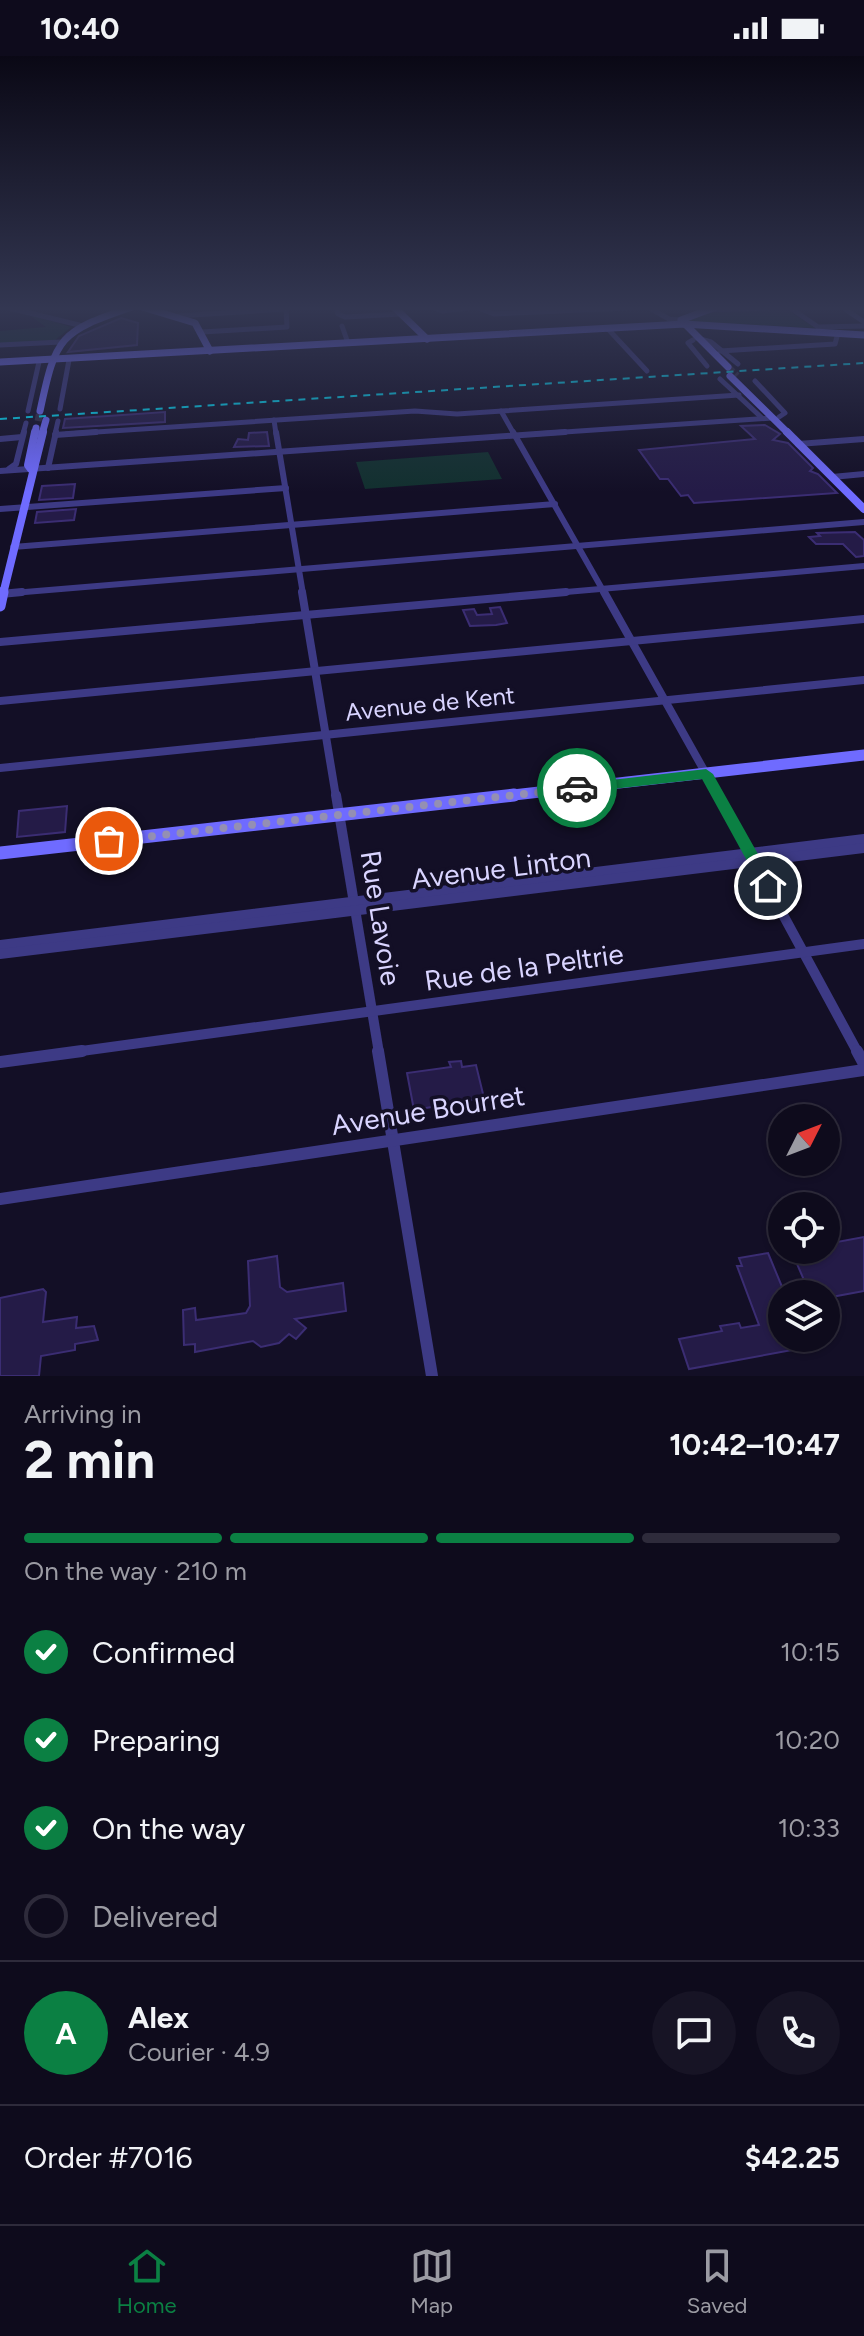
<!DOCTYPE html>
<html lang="en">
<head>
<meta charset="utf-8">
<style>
  body { margin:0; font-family:Figtree,sans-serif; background:#171425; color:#f1f3f6; height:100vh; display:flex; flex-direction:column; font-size:30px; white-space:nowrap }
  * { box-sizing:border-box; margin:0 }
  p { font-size:26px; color:#9b9ba3 }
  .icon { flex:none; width:44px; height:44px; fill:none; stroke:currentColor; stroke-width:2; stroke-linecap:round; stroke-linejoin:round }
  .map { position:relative; height:1320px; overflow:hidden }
  .sheet { display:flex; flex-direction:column; background:#0e0b1c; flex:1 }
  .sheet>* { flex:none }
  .needle { width:52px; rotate:48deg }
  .controls { position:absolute; left:768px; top:1048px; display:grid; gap:16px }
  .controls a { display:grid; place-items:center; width:72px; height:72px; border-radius:50%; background:#0e0b1c; box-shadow:0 2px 6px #0004,0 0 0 2px #2e2b3b; font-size:40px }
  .pin { position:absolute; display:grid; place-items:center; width:68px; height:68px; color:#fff; margin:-34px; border:4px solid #fff; border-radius:50%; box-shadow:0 2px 8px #0007 }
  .courier { position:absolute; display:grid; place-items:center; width:80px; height:80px; margin:-40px; border:6px solid #0b8043; border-radius:50%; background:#fff; color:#222; box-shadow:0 2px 10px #0007 }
  .summary em { font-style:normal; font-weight:700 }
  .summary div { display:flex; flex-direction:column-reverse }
  .summary { display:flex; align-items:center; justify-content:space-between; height:136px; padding:0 24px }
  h1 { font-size:52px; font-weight:700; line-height:60px }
  .bar { display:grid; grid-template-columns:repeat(4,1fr); gap:12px 8px; align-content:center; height:96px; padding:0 24px }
  .bar i { height:10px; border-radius:6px; background:#2e2b3b }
  .bar .active { background:#0b8043 }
  .bar p { grid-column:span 4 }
  .line { display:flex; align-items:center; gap:20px; padding:0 24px; border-top:2px solid #2e2b3b }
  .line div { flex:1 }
  .round { display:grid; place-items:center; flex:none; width:84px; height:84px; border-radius:42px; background:#171425 }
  ol { padding:0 24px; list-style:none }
  li { display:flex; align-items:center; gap:24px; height:88px }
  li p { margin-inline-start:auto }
  li .icon { padding:8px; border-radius:50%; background:#0b8043; color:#fff; stroke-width:4 }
  li:last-child { color:#9b9ba3 }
  li i { width:44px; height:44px; border:4px solid #2e2b3b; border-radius:50% }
  .status { display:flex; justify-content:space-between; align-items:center; height:56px; padding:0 40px; background:#0e0b1c; direction:ltr }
  .status svg { height:22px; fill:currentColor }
  .menu { display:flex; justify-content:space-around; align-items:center; height:112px; border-top:2px solid #2e2b3b; background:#0e0b1c; font-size:22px; color:#9b9ba3 }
  .menu a { display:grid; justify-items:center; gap:4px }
  .menu .active { color:#0b8043 }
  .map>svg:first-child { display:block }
  .green { fill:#12302f }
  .building { fill:#241b47; stroke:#3b2d73; stroke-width:2 }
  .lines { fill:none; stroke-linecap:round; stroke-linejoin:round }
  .secondary-tunnel { stroke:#312d47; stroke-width:7; stroke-dasharray:7 3; stroke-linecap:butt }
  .street-far4 { stroke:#3d3a85; stroke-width:5 }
  .street-far3 { stroke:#3d3a85; stroke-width:6 }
  .street-far2 { stroke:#3d3a85; stroke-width:8 }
  .street-far1 { stroke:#3d3a85; stroke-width:10 }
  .street { stroke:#3d3a85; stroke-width:12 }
  .secondary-far3 { stroke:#6f6bff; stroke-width:7 }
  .secondary-far2 { stroke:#6f6bff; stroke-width:8 }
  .secondary-far1 { stroke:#6f6bff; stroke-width:11 }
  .secondary { stroke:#6f6bff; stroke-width:13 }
  .rail { stroke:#00e5ff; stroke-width:2; stroke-dasharray:7 6; stroke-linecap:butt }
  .route { fill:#0b8043 }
  .done { stroke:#948fb3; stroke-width:8; stroke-dasharray:0 14.4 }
  .labels { text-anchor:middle; stroke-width:7; stroke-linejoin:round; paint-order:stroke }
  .street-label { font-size:24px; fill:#d9d4ff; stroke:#130f26 }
  .near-street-label { font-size:28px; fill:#d9d4ff; stroke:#130f26 }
</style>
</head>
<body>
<div class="status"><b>10:40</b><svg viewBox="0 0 49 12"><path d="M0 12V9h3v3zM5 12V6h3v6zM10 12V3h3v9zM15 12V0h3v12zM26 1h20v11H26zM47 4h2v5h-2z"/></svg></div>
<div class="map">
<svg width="864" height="1320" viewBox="0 0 864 1320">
  <rect width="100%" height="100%" fill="#130f26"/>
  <g class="green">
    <polygon points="784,252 815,272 686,265 705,257"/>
    <polygon points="28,258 71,271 54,285 0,288 0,275 46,271"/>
    <polygon points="488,396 502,423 365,433 356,406"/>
  </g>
  <g class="building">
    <polygon points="121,262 138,267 137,289 68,296 79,280"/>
    <polygon points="165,356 165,366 63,372 65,363"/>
    <polygon points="765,369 780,378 773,384 788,387 813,412 810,415 818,418 837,437 694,447 688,439 681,440 668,423 660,423 639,394 755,383 741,370"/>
    <polygon points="267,376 269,390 234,391 238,383 248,384 249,377"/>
    <polygon points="75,428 73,442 39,444 42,430"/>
    <polygon points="76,453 74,464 35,467 37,456"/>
    <polygon points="855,476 864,484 864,500 856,501 843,488 816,488 809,481 820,480 817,477"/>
    <polygon points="500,551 507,567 496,569 470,570 463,554 474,553 477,559 492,558 490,552"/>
    <polygon points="67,750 65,776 17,781 19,755"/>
    <polygon points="461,1005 462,1011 476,1009 484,1042 414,1054 407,1017 451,1011 449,1006"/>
    <polygon points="864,1181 864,1235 826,1242 826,1238 810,1238 791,1194 826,1194 826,1188"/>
    <polygon points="768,1197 785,1238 782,1238 782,1282 799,1282 803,1292 689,1313 679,1283 722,1275 720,1270 739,1267 741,1272 759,1269 737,1210 742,1210 739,1202"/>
    <polygon points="277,1200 280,1231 287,1236 343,1227 346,1255 295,1263 306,1272 296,1283 289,1278 279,1287 261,1291 253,1285 195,1296 195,1288 184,1289 183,1254 195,1252 196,1264 246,1257 250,1250 248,1205"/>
    <polygon points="43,1233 46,1236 43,1266 77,1261 76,1272 94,1270 98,1284 75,1288 75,1294 41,1300 39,1320 0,1320 0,1242"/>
  </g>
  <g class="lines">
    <g class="secondary-tunnel">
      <polyline points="728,311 737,320"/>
      <polyline points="38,365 40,355"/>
    </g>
    <g class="street-far4">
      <polyline points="5,251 79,269"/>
      <polyline points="336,251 338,258 345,261 401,258"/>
      <polyline points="431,251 442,255 477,251"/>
      <polyline points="648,251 669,263 681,264"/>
      <polyline points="789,251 818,271 864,270"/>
      <polyline points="842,251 864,266"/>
      <polyline points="478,252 494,258 649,251"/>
      <polyline points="709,254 788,251"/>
      <polyline points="177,260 287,253"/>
      <polyline points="342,270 348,287"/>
      <polyline points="608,273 647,315"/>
      <polyline points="202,276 287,271 286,252"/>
      <polyline points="697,282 711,286 738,308"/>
      <polyline points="693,284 688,287 707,310"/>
      <polyline points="0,289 61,286"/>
      <polyline points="720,295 835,288 838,277"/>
      <polyline points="720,323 762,362"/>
      <polyline points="755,325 785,357 779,361"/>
      <polyline points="60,353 69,304"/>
      <polyline points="28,355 39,306"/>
      <polyline points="501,355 514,378"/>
      <polyline points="274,364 276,378"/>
      <polyline points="23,378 26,367"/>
      <polyline points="55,378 58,365"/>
      <polyline points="66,378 415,355 457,358 739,339"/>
      <polyline points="535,378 772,362"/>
    </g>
    <g class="street-far3">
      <polyline points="276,376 303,538"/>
      <polyline points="513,376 605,538"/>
      <polyline points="55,379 96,376"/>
      <polyline points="0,383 22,381"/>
      <polyline points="798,388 864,383"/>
      <polyline points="48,412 56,376"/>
      <polyline points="9,413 16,408 24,376"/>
      <polyline points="0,415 565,376"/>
      <polyline points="832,421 864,418"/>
      <polyline points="0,453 286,432"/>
      <polyline points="13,491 555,448"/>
      <polyline points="1,538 864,466"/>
      <polyline points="543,538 864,510"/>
    </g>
    <g class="street-far2">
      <polyline points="302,536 336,741"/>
      <polyline points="604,536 719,741"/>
      <polyline points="1,538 22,536"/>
      <polyline points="0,586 566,536"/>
      <polyline points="0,645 864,563"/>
      <polyline points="0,712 864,624"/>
    </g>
    <g class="street-far1">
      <polyline points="336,739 379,997"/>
      <polyline points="718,739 858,997"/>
      <polyline points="0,889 864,783"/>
      <polyline points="0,898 864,792"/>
      <polyline points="67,997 864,888"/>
    </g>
    <g class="street">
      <polyline points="378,995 432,1320"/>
      <polyline points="857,995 864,1008"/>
      <polyline points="0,1006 82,995"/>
      <polyline points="0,1143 864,1014"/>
    </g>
    <g class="secondary-far3">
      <polyline points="142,251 195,267 210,295"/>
      <polyline points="394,251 427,283"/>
      <polyline points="716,251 681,264 728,311"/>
      <polyline points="0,306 684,268 864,279"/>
      <polyline points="730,320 789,378"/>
      <path d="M40,355C56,280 59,276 132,251"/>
      <polyline points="35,378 36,372"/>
      <polyline points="42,378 46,364"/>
    </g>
    <g class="secondary-far2">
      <polyline points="787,376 864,453"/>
      <polyline points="31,413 28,409 35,376"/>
      <polyline points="3,538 43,376"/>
    </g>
    <g class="secondary-far1">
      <polyline points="0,550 3,536"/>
      <polyline points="496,741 864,699"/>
    </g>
    <polyline class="secondary" points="0,797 514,739"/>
    <polyline class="rail" points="0,363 864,307"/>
  </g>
  <linearGradient id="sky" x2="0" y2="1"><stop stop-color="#0a0815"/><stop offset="0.58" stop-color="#333752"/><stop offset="1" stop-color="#333752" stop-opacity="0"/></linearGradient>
  <rect width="864" height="436" fill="url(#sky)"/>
  <polygon class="route" points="706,713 713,718 776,830 773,834 763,834 702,723 577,737 570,732 577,728"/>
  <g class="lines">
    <polyline class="done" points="109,785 577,732"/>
  </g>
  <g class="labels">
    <g class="street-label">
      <text transform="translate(430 648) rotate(-6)" y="8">Avenue de Kent</text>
    </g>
    <g class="near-street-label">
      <text transform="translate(501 812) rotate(-7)" y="10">Avenue Linton</text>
      <text transform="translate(381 862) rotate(81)" y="10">Rue Lavoie</text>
      <text transform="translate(524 911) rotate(-8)" y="10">Rue de la Peltrie</text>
      <text transform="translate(428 1054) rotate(-9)" y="10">Avenue Bourret</text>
    </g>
  </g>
</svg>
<div class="controls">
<a><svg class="needle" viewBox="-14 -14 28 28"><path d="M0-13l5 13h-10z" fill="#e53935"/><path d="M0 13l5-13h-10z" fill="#9b9ba3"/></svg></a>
<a><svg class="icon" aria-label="locate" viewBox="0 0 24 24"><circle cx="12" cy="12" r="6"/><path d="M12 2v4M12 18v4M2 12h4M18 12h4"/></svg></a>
<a><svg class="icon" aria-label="layers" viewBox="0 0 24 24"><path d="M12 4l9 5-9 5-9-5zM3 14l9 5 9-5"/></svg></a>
</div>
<div class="pin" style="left:109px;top:785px;background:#ea580c"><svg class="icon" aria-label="bag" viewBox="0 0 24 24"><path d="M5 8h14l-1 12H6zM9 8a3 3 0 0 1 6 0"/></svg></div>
<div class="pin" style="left:768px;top:830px;background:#1f2937"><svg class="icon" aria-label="home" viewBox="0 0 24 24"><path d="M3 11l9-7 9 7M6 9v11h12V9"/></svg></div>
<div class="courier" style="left:577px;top:732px"><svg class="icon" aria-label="car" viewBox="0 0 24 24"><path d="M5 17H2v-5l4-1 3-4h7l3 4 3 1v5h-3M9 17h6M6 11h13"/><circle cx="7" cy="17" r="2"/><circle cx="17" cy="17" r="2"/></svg></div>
</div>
<section class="sheet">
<div class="summary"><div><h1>2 min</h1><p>Arriving in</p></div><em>10:42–10:47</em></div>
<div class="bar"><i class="active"></i><i class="active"></i><i class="active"></i><i></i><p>On the way · 210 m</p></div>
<ol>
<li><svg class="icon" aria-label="check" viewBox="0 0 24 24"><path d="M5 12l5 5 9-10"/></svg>Confirmed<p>10:15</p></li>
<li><svg class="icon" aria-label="check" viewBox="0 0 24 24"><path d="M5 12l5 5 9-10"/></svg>Preparing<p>10:20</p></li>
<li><svg class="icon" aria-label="check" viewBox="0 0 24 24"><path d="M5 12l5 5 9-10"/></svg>On the way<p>10:33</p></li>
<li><i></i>Delivered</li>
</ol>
<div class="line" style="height:144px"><b class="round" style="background:#0b8043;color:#fff">A</b><div><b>Alex</b><p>Courier · 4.9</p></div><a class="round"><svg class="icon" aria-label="chat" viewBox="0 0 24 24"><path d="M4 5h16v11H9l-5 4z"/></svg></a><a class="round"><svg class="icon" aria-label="phone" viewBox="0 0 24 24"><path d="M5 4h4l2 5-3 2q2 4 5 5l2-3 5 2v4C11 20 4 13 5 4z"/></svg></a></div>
<div class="line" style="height:104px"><div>Order #7016</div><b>$42.25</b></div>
</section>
<nav class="menu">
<a class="active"><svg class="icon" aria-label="home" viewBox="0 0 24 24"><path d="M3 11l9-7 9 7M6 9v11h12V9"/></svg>Home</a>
<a><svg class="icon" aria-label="map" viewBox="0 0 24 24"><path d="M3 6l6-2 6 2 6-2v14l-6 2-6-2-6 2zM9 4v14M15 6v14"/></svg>Map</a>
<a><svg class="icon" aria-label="saved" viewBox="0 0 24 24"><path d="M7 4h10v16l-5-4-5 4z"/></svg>Saved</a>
</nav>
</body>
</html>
